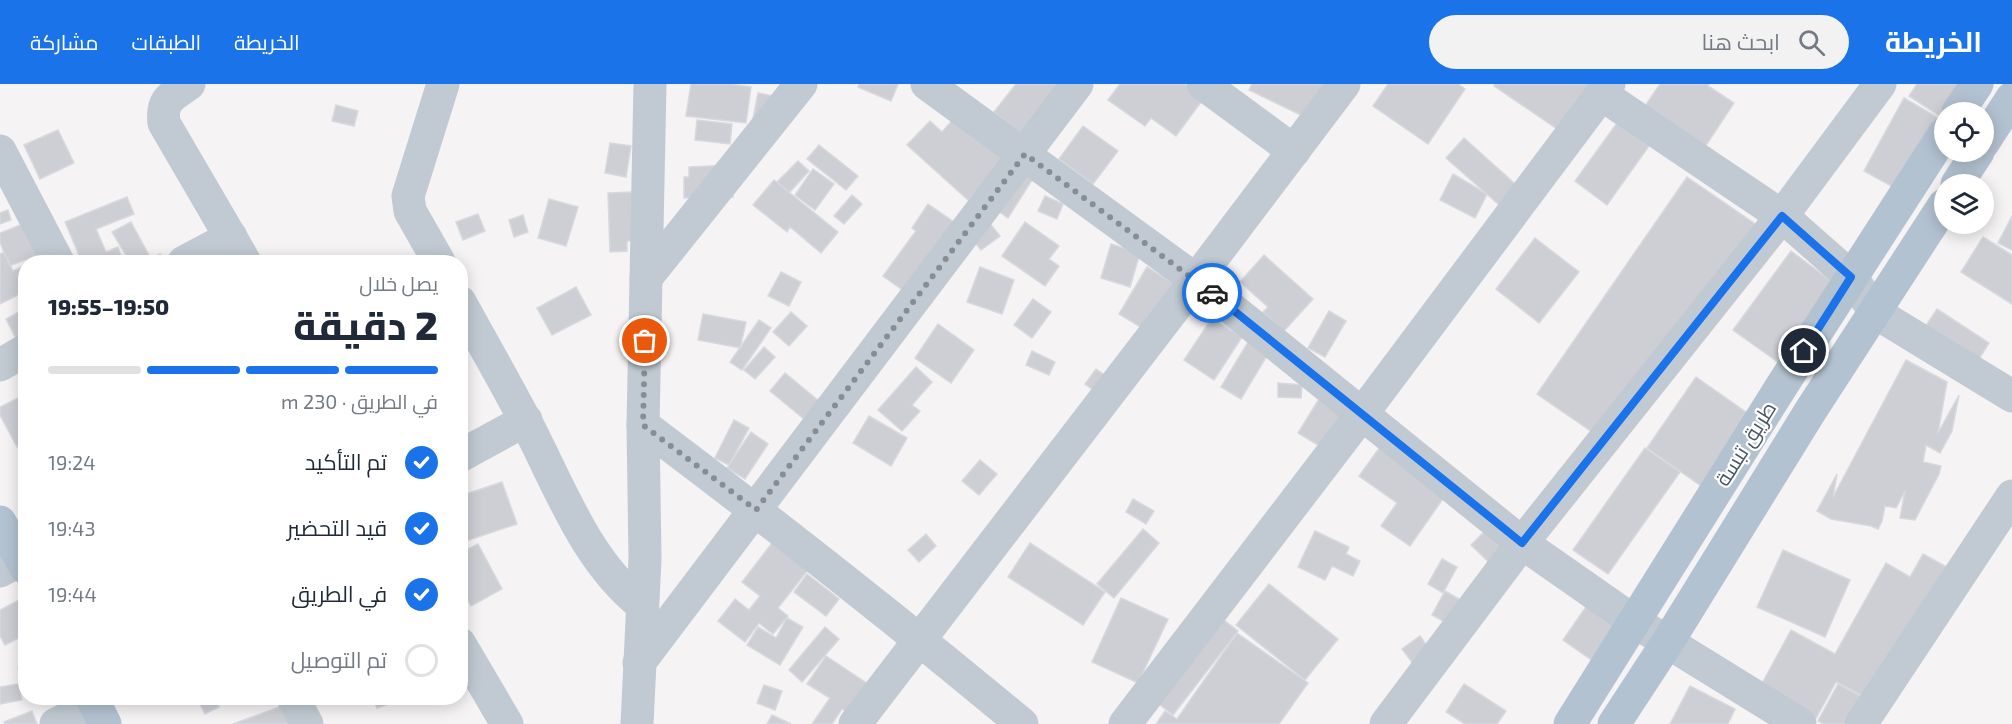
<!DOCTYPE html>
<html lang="ar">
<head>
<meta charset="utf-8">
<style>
  body { margin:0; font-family:"Exo 2",Cairo,sans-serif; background:#f2f2f3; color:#1f2937; direction:rtl; height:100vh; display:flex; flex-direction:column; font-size:22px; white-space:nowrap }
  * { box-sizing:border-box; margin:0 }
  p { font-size:20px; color:#747a83 }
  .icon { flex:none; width:33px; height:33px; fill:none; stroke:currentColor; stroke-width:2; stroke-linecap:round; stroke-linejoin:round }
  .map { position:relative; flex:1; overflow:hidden; direction:ltr }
  .details { position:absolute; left:18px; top:171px; width:450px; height:450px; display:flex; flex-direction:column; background:#fff; border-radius:24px; box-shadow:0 3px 15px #0003; direction:rtl }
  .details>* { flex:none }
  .buttons { position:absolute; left:1934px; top:18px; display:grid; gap:12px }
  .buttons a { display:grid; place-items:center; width:60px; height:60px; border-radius:50%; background:#fff; box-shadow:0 3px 15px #0003; font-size:30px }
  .pin { position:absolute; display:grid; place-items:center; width:51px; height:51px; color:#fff; margin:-26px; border:3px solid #fff; border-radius:50%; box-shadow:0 2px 6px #0007 }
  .courier { position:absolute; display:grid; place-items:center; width:60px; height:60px; margin:-30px; border:4px solid #1a73e8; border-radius:50%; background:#fff; color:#222; box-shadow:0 2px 8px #0007 }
  .overview em { font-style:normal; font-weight:800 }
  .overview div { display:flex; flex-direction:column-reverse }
  .overview { display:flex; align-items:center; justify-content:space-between; height:102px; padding:0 30px }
  h1 { font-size:39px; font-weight:800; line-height:45px }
  .bar { display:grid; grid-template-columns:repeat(4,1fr); gap:9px 6px; align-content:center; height:72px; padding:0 30px }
  .bar i { height:8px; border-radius:4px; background:#e0e1e3 }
  .bar .current { background:#1a73e8 }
  .bar p { grid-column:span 4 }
  ol { padding:0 30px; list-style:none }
  li { display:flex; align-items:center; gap:18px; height:66px }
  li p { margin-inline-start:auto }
  li .icon { padding:6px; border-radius:50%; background:#1a73e8; color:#fff; stroke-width:4 }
  li:last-child { color:#747a83 }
  li i { width:33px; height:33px; border:3px solid #e0e1e3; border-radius:50% }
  header { display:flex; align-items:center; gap:36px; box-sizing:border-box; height:84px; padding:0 30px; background:#1a73e8; color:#fff }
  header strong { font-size:28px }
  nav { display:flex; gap:33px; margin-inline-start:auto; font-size:21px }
  .search { width:420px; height:54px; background:#f2f2f3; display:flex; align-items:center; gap:15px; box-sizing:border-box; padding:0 21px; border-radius:33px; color:#747a83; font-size:22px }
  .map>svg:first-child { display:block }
  .building { fill:#cdcfd5; stroke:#d7d9de; stroke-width:1.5 }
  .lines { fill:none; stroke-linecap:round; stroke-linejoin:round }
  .minor { stroke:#c1cad2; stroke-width:33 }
  .major { stroke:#b3c2d1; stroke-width:33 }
  .done { stroke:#868d94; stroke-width:6; stroke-dasharray:0 10.8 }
  .route { stroke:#1a73e8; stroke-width:8 }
  .labels { text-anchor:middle; stroke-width:4.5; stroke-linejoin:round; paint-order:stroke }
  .street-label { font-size:21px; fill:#4a5661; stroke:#fff }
</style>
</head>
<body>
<header>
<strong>الخريطة</strong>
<div class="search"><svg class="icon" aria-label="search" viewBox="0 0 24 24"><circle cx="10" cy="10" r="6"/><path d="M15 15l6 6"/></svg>ابحث هنا</div>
<nav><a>الخريطة</a><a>الطبقات</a><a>مشاركة</a></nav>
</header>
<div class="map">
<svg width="2012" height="640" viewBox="0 0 2012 640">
  <rect width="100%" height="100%" fill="#f5f3f3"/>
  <g class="building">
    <polygon points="691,0 729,0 751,3 746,39 686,32"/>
    <polygon points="859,0 898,0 891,17 858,3"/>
    <polygon points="1016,0 1068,0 1032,59 994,28"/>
    <polygon points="1120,0 1184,0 1204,14 1176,52 1151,34 1145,42 1108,16"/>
    <polygon points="1252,0 1325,0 1309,35 1249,6"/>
    <polygon points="1388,0 1458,0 1465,5 1428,60 1373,22"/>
    <polygon points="1495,0 1604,0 1569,53 1494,2"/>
    <polygon points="1660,0 1709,0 1708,2 1734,19 1705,63 1645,22"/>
    <polygon points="1917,0 1970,0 1944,35 1909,12"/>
    <polygon points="758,9 783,14 752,40"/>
    <polygon points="1904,14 1944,37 1911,113 1864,87"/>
    <polygon points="336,21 358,27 354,42 332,37"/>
    <polygon points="956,32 1005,76 968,116 907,61 930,37 942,48"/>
    <polygon points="697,36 732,40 730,60 695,56"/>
    <polygon points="1617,39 1649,62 1607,121 1575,97"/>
    <polygon points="1083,42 1118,67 1093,100 1059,75"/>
    <polygon points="58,46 74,79 40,95 24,61"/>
    <polygon points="1464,54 1523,107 1506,127 1446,74"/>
    <polygon points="610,59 631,62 626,93 605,89"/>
    <polygon points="819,61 858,92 846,106 807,75"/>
    <polygon points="798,77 809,87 789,109 777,98"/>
    <polygon points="732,81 733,113 684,114 684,93 689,93 689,83"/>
    <polygon points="813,85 834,100 815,126 795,111"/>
    <polygon points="1018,87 1032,96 1008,134 994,124"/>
    <polygon points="1453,90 1487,110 1475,134 1440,116"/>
    <polygon points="1687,93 1761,144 1611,361 1537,310"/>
    <polygon points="774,96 838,148 821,169 790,143 787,148 753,121"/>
    <polygon points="656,107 657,156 627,157 627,167 610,168 608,109"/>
    <polygon points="852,111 862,120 844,140 834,132"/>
    <polygon points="1045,112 1063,120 1057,135 1038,127"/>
    <polygon points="127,113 134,130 96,145 106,168 118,163 123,177 119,178 82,178 65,138"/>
    <polygon points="549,115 578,123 566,162 538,154"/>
    <polygon points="928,120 967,147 922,220 883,192 916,147 912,144"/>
    <polygon points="8,126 11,136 0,140 0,129"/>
    <polygon points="478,130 485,147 463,156 456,138"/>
    <polygon points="523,131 528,148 514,153 509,136"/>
    <polygon points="2012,132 2012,166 1998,159"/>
    <polygon points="988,137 1000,152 981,166 969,151"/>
    <polygon points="28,138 41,170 9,182 0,158 0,149"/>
    <polygon points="131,138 151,175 160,170 165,178 130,178 112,148"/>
    <polygon points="1025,138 1059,162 1049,175 1059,182 1045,202 1002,172"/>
    <polygon points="1983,153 2012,171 2012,220 1961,188"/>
    <polygon points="1535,154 1579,188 1539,239 1496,205"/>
    <polygon points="1111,160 1140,169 1130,203 1101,194"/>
    <polygon points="1791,167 1843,206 1786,284 1733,246"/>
    <polygon points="4,168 13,187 26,181 26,207 0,220 0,170"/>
    <polygon points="1264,171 1313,215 1284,247 1263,228 1268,223 1240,198"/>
    <polygon points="980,183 1014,196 1002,230 967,218"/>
    <polygon points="1147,183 1186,207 1157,253 1119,230"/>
    <polygon points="781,188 801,198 789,222 768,212"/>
    <polygon points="576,203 591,231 552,251 537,224"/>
    <polygon points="1033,215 1051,228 1032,254 1014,241"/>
    <polygon points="26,224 26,260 20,262 6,235"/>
    <polygon points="1937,225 1989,259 1974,283 1921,249"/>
    <polygon points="1329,227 1346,237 1325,273 1308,264"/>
    <polygon points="791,228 807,242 789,262 773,248"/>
    <polygon points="703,230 746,238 740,264 698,256"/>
    <polygon points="1212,234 1242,253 1214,296 1184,276"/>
    <polygon points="759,236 771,244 742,286 730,278"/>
    <polygon points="938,240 974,266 951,299 915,274"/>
    <polygon points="1248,258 1268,270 1241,315 1221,303"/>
    <polygon points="764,263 775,273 755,295 744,286"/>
    <polygon points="1032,267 1055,278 1049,291 1026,281"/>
    <polygon points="1906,276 1947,298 1938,349 1959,311 1952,347 1940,369 1926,361 1923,378 1941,382 1939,390 1915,436 1900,434 1905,407 1896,424 1885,422 1882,437 1878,445 1871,442 1831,435 1817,427 1837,390 1833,413"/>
    <polygon points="916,283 932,298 912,321 920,327 902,347 878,326"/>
    <polygon points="1096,285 1122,303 1111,319 1085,300"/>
    <polygon points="785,289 837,332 822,350 770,307"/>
    <polygon points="1696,293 1753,333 1704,404 1647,364"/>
    <polygon points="1278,299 1302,301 1301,314 1278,313"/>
    <polygon points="26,310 26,359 17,363 0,331 0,323"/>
    <polygon points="1319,315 1358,340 1338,373 1298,349"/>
    <polygon points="869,332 907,354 891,382 853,359"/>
    <polygon points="734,336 749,344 729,381 715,374"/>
    <polygon points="751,348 768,360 745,395 727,384"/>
    <polygon points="1380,363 1447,409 1410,462 1381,442 1397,419 1359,392"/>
    <polygon points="1645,364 1680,388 1608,490 1573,466"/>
    <polygon points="980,376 997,390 979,411 962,397"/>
    <polygon points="502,398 517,440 460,459 460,412"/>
    <polygon points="1133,415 1154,427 1146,440 1126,428"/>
    <polygon points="1489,443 1522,474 1503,492 1471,461"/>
    <polygon points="1143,445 1159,459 1114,514 1097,500"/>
    <polygon points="1315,447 1349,463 1346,470 1360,477 1353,492 1332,482 1325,496 1298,483"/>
    <polygon points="926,450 936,462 919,478 908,466"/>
    <polygon points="772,459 808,486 778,524 788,532 773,550 759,539 745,558 718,537 735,515 749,526 760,512 742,498"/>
    <polygon points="1030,459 1105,508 1083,541 1008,493"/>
    <polygon points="478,460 502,505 471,522 460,502 460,469"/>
    <polygon points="1783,466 1850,496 1825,553 1757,523"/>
    <polygon points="1923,470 1965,493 1887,624 1836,598 1815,636 1759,605 1791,546 1835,570 1886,479 1910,493"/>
    <polygon points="1442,475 1457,483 1443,509 1428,500"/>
    <polygon points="807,490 839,515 826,532 794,508"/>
    <polygon points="1269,500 1338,555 1305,596 1236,541"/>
    <polygon points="1445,507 1464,518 1465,549 1432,531"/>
    <polygon points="25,513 26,550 5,561 0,552 0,526"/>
    <polygon points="1121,514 1168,535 1138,599 1092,578"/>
    <polygon points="1590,517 1628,543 1600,582 1563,556"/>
    <polygon points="1216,530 1238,547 1173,631 1150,613"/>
    <polygon points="787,534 803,543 780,581 747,561 758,543 776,554"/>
    <polygon points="825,543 839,555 802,598 789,586"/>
    <polygon points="1237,549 1308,599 1279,640 1156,640 1165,627 1177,635"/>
    <polygon points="1420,552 1434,572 1417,585 1402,565"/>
    <polygon points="826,572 877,606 857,635 842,625 832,640 812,640 830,614 807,600"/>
    <polygon points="26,581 26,602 25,602 18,584"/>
    <polygon points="18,600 22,616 0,620 0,603"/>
    <polygon points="1464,600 1506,627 1497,640 1465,640 1446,628"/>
    <polygon points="1838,600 1882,623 1873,640 1823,640 1818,637"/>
    <polygon points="764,601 782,607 775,626 757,619"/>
    <polygon points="1690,602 1735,625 1728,640 1670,640"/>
    <polygon points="197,614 214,614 219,623 205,630"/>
    <polygon points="373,614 403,614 403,615 377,624"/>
    <polygon points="296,617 305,640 233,640"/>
    <polygon points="32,627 37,640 5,640 4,638"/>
    <polygon points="772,631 791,640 767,640"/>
  </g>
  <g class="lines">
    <g class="minor">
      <path d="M189,0C172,12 161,15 164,39L245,178"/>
      <polyline points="927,0 1196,196 1522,459 1635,538 1800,640"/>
      <polyline points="1203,0 1294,67"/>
      <polyline points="1601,10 1782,132 1851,193 1876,229 2012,312"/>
      <polyline points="0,67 58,178"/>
      <polyline points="184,178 231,153"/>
      <polyline points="439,178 410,127 408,112 443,0"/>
      <polyline points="646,194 801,0"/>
      <path d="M460,218C482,258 505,298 526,338C559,401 585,476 642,521"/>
      <polyline points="0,281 26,266"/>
      <path d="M643,341C772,438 898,537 1022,640"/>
      <polyline points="460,372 526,336"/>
      <polyline points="0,487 21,476"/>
      <polyline points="460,560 507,640"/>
      <polyline points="639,579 1077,0"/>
      <polyline points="293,614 307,640"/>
      <polyline points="56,640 95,621"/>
      <polyline points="637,640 645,475 643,341 650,0"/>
      <polyline points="855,640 1196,196 1344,0"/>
      <polyline points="1125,640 1362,330 1609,0"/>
      <polyline points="1386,640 1522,459 1782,132 1880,0"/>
      <polyline points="1861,640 2012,412"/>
    </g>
    <g class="major">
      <polyline points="1958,28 1977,0"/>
      <polyline points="1983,59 2012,14"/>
      <polyline points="1957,100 1978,68"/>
      <polyline points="0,438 26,484"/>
      <polyline points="92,614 105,640"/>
      <polyline points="1570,640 1781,303 1944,50"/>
      <polyline points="1614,640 1667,559 1811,326 1944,121"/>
    </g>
  </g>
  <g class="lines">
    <polyline class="done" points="645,257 643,341 756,426 1025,70 1212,209"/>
    <polyline class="route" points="1212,209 1522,459 1782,132 1851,193 1804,267"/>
  </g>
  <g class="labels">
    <g class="street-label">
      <text transform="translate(1746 360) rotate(-58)" y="7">طريق تبسة</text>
    </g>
  </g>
</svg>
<div class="buttons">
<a><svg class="icon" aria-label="locate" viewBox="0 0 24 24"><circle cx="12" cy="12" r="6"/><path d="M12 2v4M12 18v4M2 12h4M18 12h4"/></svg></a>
<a><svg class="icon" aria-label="layers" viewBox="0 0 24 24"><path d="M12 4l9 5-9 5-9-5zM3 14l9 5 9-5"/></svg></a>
</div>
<div class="pin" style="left:645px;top:257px;background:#ea580c"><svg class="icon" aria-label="bag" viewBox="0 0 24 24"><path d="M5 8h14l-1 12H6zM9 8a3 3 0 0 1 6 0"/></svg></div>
<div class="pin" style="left:1804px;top:267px;background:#1f2937"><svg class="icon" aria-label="home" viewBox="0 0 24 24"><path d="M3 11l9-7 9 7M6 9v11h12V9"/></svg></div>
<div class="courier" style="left:1212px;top:209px"><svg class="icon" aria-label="car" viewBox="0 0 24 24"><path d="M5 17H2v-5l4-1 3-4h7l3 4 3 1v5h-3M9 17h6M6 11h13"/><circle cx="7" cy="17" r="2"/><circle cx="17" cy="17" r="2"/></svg></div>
<section class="details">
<div class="overview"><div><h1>2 دقيقة</h1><p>يصل خلال</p></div><em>19:50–19:55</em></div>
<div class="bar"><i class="current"></i><i class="current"></i><i class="current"></i><i></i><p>في الطريق · 230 m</p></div>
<ol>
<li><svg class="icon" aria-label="check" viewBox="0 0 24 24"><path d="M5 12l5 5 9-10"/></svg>تم التأكيد<p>19:24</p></li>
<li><svg class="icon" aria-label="check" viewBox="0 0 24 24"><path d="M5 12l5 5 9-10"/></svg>قيد التحضير<p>19:43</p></li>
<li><svg class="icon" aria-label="check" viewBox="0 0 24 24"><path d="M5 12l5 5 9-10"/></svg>في الطريق<p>19:44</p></li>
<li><i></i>تم التوصيل</li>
</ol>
</section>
</div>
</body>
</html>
